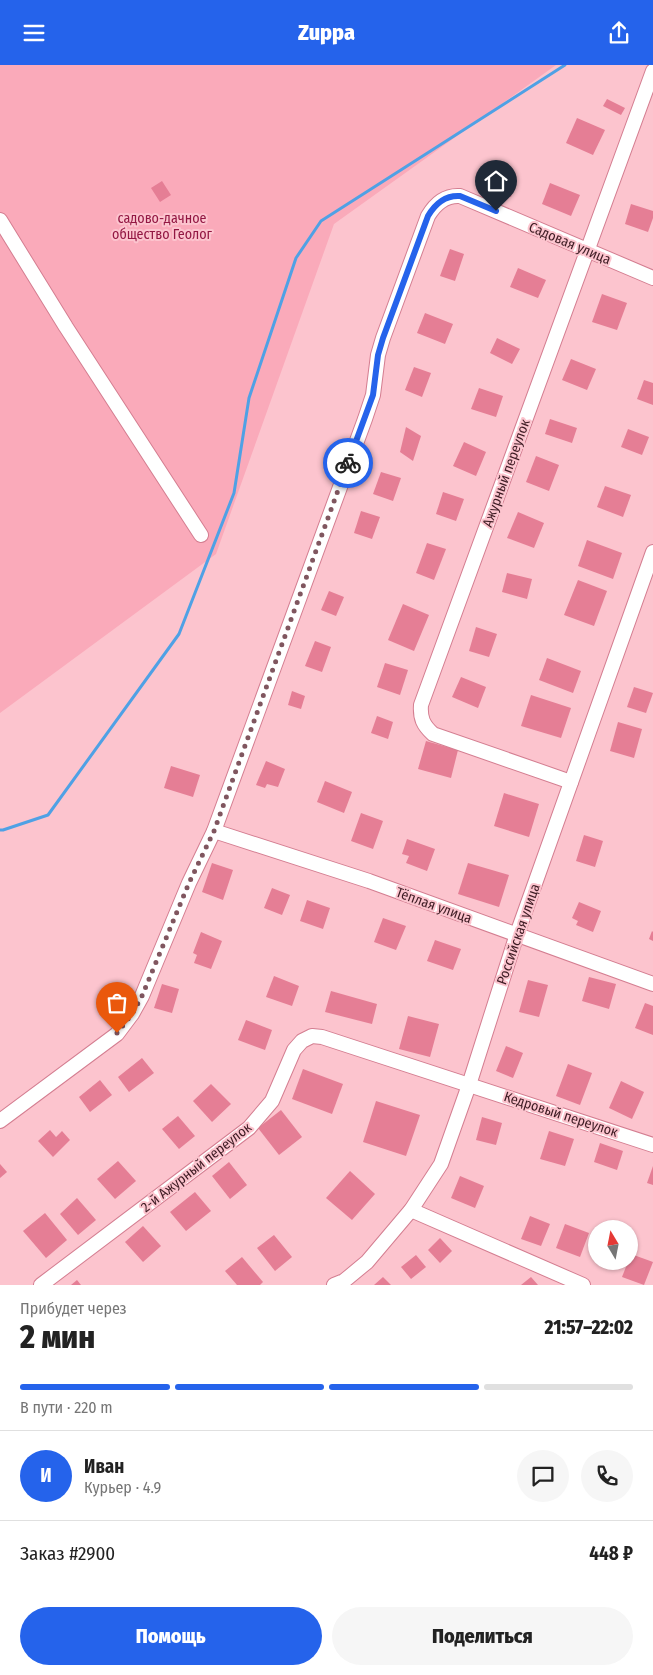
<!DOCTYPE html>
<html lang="ru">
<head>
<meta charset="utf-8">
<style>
  body { margin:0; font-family:"Fira Sans Condensed",sans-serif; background:#f6f6f6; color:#222; height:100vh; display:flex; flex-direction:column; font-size:19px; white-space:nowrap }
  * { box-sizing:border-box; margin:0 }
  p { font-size:16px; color:#767676 }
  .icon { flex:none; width:28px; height:28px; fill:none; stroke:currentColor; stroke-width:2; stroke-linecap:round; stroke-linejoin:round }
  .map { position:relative; height:1220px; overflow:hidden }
  .side { display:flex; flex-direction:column; background:#fff; flex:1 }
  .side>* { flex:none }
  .needle { width:32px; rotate:350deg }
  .controls { position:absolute; left:588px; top:1155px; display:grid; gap:10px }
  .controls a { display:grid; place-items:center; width:50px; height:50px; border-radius:50%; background:#fff; box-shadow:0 1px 4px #0004; font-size:25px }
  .pin { position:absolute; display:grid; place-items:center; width:42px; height:42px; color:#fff; margin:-51px -21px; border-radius:50% 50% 50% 0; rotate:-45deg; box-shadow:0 0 5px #0007 }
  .pin .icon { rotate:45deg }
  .courier { position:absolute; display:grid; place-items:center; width:50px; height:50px; margin:-25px; border:4px solid #2563eb; border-radius:50%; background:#fff; color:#222; box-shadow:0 1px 6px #0007 }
  .head em { font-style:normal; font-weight:800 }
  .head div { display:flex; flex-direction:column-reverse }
  .head { display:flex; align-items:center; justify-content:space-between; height:85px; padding:0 20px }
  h1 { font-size:32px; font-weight:800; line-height:38px }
  .bar { display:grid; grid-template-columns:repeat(4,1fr); gap:8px 5px; align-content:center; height:60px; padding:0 20px }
  .bar i { height:6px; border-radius:4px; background:#e0e0e0 }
  .bar .active { background:#2563eb }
  .bar p { grid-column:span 4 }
  .line { display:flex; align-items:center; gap:12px; padding:0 20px; border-top:1px solid #e0e0e0 }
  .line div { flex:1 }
  .round { display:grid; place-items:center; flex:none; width:52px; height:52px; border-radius:26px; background:#f6f6f6 }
  .action { display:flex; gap:10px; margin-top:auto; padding:10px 20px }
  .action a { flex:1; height:58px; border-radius:30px; background:#2563eb; color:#fff; font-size:20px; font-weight:800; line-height:58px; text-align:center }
  .action a+a { background:#f6f6f6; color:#222 }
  header { display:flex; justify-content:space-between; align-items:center; height:65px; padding:0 20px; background:#2563eb; color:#fff; font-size:22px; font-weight:800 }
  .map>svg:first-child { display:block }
  .green { fill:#faaaba }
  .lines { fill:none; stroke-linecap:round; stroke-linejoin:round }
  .stream { stroke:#4fa1e5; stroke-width:3 }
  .building { fill:#e57e95 }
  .minor-casing { stroke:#d47e91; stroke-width:16 }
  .minor { stroke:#fff; stroke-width:14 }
  .done { stroke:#80565f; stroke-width:5; stroke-dasharray:0 9 }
  .route { stroke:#2563eb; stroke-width:6 }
  .labels { text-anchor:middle; stroke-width:4; stroke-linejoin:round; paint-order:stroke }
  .park-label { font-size:14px; fill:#931743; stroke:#fcc4ce }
  .street-label { font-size:14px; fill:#3d1b23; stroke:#fcc4ce }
</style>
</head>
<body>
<header><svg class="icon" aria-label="menu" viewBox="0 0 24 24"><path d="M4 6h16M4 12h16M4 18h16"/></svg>Zuppa<svg class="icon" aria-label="share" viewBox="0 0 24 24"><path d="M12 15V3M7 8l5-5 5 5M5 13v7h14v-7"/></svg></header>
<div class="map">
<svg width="653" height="1220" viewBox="0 0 653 1220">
  <rect width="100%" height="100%" fill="#fcc4ce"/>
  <polygon class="green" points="0,0 556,0 334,159 216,489 0,648"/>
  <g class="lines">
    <polyline class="stream" points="0,765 3,765 48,750 179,569 234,428 249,333 296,193 321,156 565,0"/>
  </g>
  <g class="building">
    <polygon points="607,34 625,43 621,50 603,41"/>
    <polygon points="577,53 605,65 593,90 566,78"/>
    <polygon points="162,116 171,130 160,137 151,123"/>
    <polygon points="506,117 514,119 511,132 502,129"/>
    <polygon points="550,118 580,130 571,151 542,139"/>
    <polygon points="631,139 653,146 653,153 648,167 625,159"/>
    <polygon points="450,184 464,189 455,216 440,211"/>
    <polygon points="518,203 546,215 538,233 510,222"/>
    <polygon points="602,229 627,238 617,265 592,257"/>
    <polygon points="425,248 453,259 445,279 417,268"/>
    <polygon points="497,273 520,284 512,299 490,288"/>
    <polygon points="571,294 596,304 587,325 562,315"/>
    <polygon points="414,302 431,308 422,332 405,325"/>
    <polygon points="644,315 653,318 653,340 637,334"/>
    <polygon points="479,323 503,331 496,352 471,344"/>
    <polygon points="550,354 577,363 572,378 545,369"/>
    <polygon points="406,362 421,371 413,396 400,387"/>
    <polygon points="628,364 649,372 642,390 621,382"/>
    <polygon points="464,377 486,387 476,411 453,401"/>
    <polygon points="536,391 559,400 549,426 526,417"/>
    <polygon points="381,407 401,413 393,436 373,429"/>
    <polygon points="605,421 631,430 623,452 597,442"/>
    <polygon points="443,427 464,434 456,456 436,449"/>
    <polygon points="361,446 380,452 372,474 354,468"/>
    <polygon points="518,447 544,458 534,483 507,473"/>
    <polygon points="587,475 622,488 613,514 578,501"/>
    <polygon points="427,478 446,484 434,515 416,508"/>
    <polygon points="507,508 532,514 527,534 502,527"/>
    <polygon points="578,515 607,526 594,561 564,550"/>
    <polygon points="329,526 344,532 336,551 321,545"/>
    <polygon points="403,539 429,550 414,586 388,575"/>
    <polygon points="476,562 497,569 489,592 469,586"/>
    <polygon points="315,576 331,582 322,607 305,601"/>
    <polygon points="547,593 581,606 573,628 539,615"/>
    <polygon points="385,598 408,605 400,630 377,622"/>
    <polygon points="461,612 486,622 478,643 452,632"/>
    <polygon points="634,622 653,628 646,648 627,642"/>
    <polygon points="292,626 305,631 301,644 288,640"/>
    <polygon points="531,630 571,643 561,673 521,661"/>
    <polygon points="377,651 393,657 388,674 371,668"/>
    <polygon points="618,657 642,664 634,693 610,686"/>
    <polygon points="426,676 458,685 451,713 418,704"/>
    <polygon points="266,696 285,704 278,722 267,719 265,723 256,720"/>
    <polygon points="171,701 200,710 193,732 164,723"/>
    <polygon points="325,716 352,727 344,748 317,737"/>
    <polygon points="504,728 539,739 529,772 494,761"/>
    <polygon points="361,748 383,756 373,784 351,776"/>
    <polygon points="584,770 603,776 595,802 576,796"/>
    <polygon points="407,774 435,784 427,806 406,798 409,791 402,789"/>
    <polygon points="212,798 233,805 223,835 202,827"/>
    <polygon points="468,798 509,810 499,842 458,829"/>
    <polygon points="272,823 290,830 282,850 264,843"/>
    <polygon points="307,835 330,843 323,864 300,856"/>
    <polygon points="579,837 601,846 593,867 576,860 578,856 572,853"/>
    <polygon points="383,853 406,861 396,885 374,877"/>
    <polygon points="652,866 653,867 653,876 649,874"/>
    <polygon points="201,867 222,876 211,904 194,898 197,890 193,888"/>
    <polygon points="435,875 461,884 453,905 427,896"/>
    <polygon points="274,911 299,921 292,941 266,932"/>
    <polygon points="589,912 616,919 609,944 582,936"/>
    <polygon points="528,915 548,920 539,952 519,947"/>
    <polygon points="162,919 179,924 172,948 154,943"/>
    <polygon points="331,926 377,939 372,959 325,947"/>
    <polygon points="645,938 653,941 653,970 635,963"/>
    <polygon points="408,951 439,959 430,992 399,984"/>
    <polygon points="246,955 272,965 265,985 238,975"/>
    <polygon points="506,981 523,988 513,1013 496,1006"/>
    <polygon points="142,993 154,1008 129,1027 118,1012"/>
    <polygon points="568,999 592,1008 580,1040 556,1031"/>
    <polygon points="303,1004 343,1019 332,1049 292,1034"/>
    <polygon points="100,1015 112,1030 90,1047 79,1032"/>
    <polygon points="621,1016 644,1027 632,1054 609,1043"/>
    <polygon points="211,1019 231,1039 212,1057 193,1036"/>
    <polygon points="376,1036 420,1050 406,1091 363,1077"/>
    <polygon points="281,1045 302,1072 279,1090 258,1063"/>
    <polygon points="178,1051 195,1071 179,1084 162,1064"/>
    <polygon points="482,1052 502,1058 496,1080 476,1075"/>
    <polygon points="50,1065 56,1072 62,1066 70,1075 53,1092 38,1076"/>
    <polygon points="549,1066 574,1074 565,1101 540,1094"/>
    <polygon points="600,1078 623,1086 617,1105 594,1097"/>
    <polygon points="118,1096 136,1116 115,1134 97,1114"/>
    <polygon points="229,1097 247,1120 230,1134 212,1111"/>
    <polygon points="0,1099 7,1107 0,1113"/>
    <polygon points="653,1101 653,1120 647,1118"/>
    <polygon points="350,1106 375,1129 352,1155 326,1133"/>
    <polygon points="460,1111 484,1121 475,1143 451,1133"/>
    <polygon points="195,1127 211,1146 186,1166 170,1147"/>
    <polygon points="77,1133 96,1155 78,1170 60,1149"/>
    <polygon points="45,1148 67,1175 46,1193 23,1166"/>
    <polygon points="530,1151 550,1159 541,1181 521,1174"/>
    <polygon points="565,1159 589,1168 580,1192 556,1183"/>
    <polygon points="143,1161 161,1181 143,1197 125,1177"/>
    <polygon points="274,1170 292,1192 275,1206 257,1183"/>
    <polygon points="440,1173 452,1186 440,1198 428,1185"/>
    <polygon points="631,1189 653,1197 644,1220 622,1212"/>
    <polygon points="416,1190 426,1202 411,1214 401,1202"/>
    <polygon points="242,1192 263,1217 260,1220 237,1220 225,1206"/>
    <polygon points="383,1212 391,1220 374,1220"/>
    <polygon points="531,1212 538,1220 521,1220"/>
    <polygon points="77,1215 81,1220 71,1220"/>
  </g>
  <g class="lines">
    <defs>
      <g id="minor">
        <polyline points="0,155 66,262 201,470"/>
        <path d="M571,717L433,669C423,660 420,653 421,640L653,6"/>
        <polyline points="214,766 369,816 653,919"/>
        <path d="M0,1056L117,969L132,949L142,931L189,818L214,766L365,354L373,330L378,290L383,273L428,151C435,139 445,130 460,131L653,213"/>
        <polyline points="411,1145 583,1220"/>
        <polyline points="41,1220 249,1063 272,1036 294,985 302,976 312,971 322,972 653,1080"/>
        <polyline points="334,1220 344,1216 367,1197 411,1145 441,1099 469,1020 517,869 653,487"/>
      </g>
    </defs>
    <use href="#minor" class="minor-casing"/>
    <use href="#minor" class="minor"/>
  </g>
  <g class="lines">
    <polyline class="done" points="117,968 132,949 142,931 189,818 214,766 348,398"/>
    <path class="route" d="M348,398L373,330L378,290L383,273L428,151C435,139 445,130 460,131L496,146"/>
  </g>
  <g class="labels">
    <g class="park-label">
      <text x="162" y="158">садово-дачное<tspan x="162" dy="16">общество Геолог</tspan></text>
    </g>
    <g class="street-label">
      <text transform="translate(570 178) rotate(23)" y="5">Садовая улица</text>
      <text transform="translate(506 408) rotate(-70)" y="5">Ажурный переулок</text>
      <text transform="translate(434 840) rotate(20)" y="5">Тёплая улица</text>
      <text transform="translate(518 869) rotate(-71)" y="5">Российская улица</text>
      <text transform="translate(561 1049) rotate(18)" y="5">Кедровый переулок</text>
      <text transform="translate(196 1102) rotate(-38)" y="5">2-й Ажурный переулок</text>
    </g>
  </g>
</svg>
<div class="controls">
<a><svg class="needle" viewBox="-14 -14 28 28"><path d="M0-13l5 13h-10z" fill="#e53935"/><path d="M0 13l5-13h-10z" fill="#767676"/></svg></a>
</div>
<div class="pin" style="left:117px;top:968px;background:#ea580c"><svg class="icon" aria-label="bag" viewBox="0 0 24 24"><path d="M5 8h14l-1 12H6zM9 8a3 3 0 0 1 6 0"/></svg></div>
<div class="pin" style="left:496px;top:146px;background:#1f2937"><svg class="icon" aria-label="home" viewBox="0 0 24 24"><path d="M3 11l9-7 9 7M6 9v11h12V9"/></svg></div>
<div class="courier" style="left:348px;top:398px"><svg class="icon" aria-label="bike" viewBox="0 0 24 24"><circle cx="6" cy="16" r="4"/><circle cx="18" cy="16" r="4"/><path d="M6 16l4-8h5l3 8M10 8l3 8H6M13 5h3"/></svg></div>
</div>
<section class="side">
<div class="head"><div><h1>2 мин</h1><p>Прибудет через</p></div><em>21:57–22:02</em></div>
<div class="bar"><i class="active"></i><i class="active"></i><i class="active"></i><i></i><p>В пути · 220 m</p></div>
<div class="line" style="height:90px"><b class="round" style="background:#2563eb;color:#fff">И</b><div><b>Иван</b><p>Курьер · 4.9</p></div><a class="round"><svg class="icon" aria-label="chat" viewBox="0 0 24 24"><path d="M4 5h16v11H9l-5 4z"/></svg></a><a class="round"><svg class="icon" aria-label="phone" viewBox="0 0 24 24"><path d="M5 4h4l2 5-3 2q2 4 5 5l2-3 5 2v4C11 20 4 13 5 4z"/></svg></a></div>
<div class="line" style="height:65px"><div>Заказ #2900</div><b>448 ₽</b></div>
<div class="action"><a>Помощь</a><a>Поделиться</a></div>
</section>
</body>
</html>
